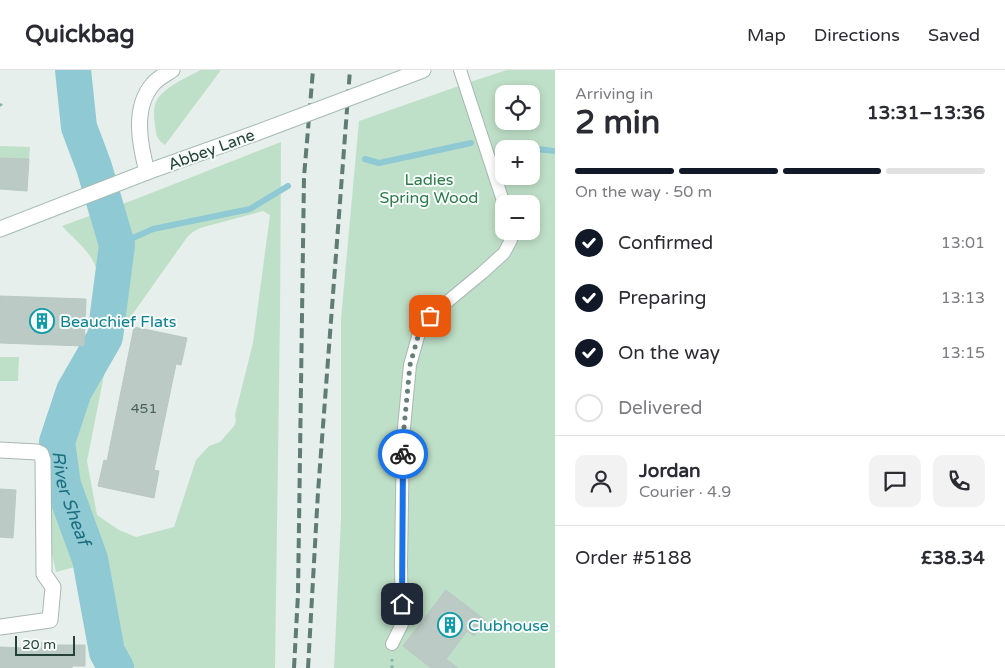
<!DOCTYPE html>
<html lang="en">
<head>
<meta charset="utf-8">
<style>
  body { margin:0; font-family:"Varela Round",sans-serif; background:#f2f2f3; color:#2b2b33; height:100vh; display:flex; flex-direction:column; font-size:19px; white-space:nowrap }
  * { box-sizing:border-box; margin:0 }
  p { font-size:16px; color:#7c7c81 }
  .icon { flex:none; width:28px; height:28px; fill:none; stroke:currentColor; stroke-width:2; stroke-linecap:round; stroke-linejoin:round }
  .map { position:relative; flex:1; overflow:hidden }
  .sheet { display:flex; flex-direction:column; background:#fff; width:450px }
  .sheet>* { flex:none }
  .tools { position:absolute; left:495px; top:15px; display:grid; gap:10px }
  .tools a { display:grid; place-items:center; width:45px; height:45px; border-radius:10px; background:#fff; box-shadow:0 2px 8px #0003; font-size:25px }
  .scale { position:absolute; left:15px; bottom:12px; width:60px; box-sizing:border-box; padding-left:5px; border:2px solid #24423a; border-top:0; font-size:14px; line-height:18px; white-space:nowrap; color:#24423a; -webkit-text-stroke:4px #f7fbf9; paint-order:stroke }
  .pin { position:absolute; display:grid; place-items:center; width:42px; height:42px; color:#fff; margin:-21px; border-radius:10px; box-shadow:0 2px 8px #0006 }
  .courier { position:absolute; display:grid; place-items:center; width:50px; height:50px; margin:-25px; border:4px solid #1a73e8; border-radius:50%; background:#fff; color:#222; box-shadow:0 1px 6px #0007 }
  .headline em { font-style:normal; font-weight:800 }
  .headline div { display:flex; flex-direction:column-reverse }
  .headline { display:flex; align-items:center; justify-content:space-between; height:85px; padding:0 20px }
  h1 { font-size:32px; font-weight:800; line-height:38px }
  .bar { display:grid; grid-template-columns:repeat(4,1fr); gap:8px 5px; align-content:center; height:60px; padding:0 20px }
  .bar i { height:6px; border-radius:4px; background:#e1e1e2 }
  .bar .active { background:#111827 }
  .bar p { grid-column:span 4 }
  .line { display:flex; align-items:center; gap:12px; padding:0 20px; border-top:1px solid #e1e1e2 }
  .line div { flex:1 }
  .round { display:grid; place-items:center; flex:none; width:52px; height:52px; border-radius:10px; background:#f2f2f3 }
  ol { padding:0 20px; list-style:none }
  li { display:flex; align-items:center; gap:15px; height:55px }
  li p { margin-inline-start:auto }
  li .icon { padding:5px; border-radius:50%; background:#111827; color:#fff; stroke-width:4 }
  li:last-child { color:#7c7c81 }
  li i { width:28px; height:28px; border:2px solid #e1e1e2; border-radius:50% }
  header { display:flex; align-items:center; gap:30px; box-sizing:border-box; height:70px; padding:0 25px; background:#fff; border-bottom:1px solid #e1e1e2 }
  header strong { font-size:24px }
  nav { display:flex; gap:28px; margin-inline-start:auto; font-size:18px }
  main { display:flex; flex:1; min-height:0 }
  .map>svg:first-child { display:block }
  .green { fill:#bfe0c8; fill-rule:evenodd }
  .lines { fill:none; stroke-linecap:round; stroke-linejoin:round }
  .stream { stroke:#8ec9d4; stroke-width:6 }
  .river { stroke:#8ec9d4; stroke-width:36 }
  .building { fill:#bbcac4; stroke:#b8c9c2 }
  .lane-casing { stroke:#a8b8b2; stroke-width:14 }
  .street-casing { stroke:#a8b8b2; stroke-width:17 }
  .secondary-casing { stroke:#a4bbb3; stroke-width:17 }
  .path { stroke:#86b3a5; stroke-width:3; stroke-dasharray:2.5 4; stroke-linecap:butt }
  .lane { stroke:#fff; stroke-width:12 }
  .street { stroke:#fff; stroke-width:15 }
  .secondary { stroke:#fff; stroke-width:15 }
  .rail { stroke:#5f7d75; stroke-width:4; stroke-dasharray:10 5; stroke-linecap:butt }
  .secondary-bridge-casing { stroke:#a4bbb3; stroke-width:17; stroke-linecap:butt }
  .secondary-bridge { stroke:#fff; stroke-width:15 }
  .done { stroke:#687f78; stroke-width:5; stroke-dasharray:0 9 }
  .route { stroke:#1a73e8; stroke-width:6 }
  .labels { text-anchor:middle; stroke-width:4; stroke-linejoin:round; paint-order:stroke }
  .number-label { font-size:14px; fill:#4a645c }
  .street-label { font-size:16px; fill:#24423a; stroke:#f7fbf9 }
  .park-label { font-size:16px; fill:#2d7a4b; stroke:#f7fbf9 }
  .culture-label { font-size:16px; fill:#0d838f; stroke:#f7fbf9; text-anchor:start }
  .water-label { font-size:18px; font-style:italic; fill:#1c6f80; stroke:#f7fbf9 }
</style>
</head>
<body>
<header>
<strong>Quickbag</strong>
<nav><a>Map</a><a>Directions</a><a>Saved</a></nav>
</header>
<main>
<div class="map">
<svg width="555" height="598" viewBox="0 0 555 598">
  <rect width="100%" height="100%" fill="#e6efeb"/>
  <g class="green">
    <path d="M201,0H221L165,75C157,70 156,65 155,55C154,47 153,40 156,32C163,17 188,7 201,0Z"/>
    <path d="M507,0H555V598H334L341,448V249L359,51L473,11ZM504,24H531V51H504ZM504,79H531V106H504ZM504,134H531V161H504Z"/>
    <path d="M281,72L280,248L275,598H100L91,523L75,497L56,502L52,484L51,352L69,305L82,291L88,287L107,290L87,391L97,445L119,460L136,467L174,457L196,390L209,376L220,372L234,356L236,351L235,345L253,273L270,145L263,141L200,158L193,162L188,166L127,252L120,271H89C94,249 105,212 93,191C86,178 72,167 62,156L136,129Z"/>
    <polygon points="0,76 30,77 29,89 0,88"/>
    <polygon points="0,287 19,287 18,311 0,311"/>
  </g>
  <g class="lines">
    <g class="stream">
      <polyline points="500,75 555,81"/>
      <polyline points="365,89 379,93 471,73"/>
      <polyline points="117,175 153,159 250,139 288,116"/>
    </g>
    <path class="river" id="s1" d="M73,0L79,57L94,97L117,175L105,267L74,321L57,372L63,415L90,489L107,582L116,598"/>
  </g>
  <g class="building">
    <polygon points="0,88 29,89 27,121 0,119"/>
    <polygon points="0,226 86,229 84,276 0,273"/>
    <polygon points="134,257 187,268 181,295 176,294 154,400 159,401 154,428 98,416 104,390 107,391"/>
    <polygon points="0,419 16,420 13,468 0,467"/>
    <polygon points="446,520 485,550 474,566 467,561 446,589 458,598 431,598 403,576"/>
    <polygon points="26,572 55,573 55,575 85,575 85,596 72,596 72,598 0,598 0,577 26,578"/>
  </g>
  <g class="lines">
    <defs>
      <g id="lane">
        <polyline points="460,0 504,134"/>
        <polyline points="392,574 402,554 401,494 403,368 410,295 419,263 430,246 482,203 504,183 511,170 511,161"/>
      </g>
      <g id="street">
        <path d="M147,102C140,75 132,38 153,14C158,8 166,4 172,0"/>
        <polyline points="0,380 37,382 41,384 43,390 44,500 44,504 53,517 50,550 0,557"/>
      </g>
      <g id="secondary">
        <polyline points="365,22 423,0"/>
        <polyline points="0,159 147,102 256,63"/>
      </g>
    </defs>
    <use href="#lane" class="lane-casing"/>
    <use href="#street" class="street-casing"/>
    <use href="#secondary" class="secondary-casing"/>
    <g class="path">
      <polyline points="0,34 2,36"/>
      <polyline points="392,589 392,598"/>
    </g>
    <use href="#lane" class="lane"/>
    <use href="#street" class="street"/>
    <use href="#secondary" class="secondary"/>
    <g class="rail">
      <polyline points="294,598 298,524 304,107 313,0"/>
      <polyline points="308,598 318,422 350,0"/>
    </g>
    <defs>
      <polyline id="secondary-bridge" points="256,63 365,22"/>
    </defs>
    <use href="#secondary-bridge" class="secondary-bridge-casing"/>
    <use href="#secondary-bridge" class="secondary-bridge"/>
  </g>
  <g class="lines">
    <polyline class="done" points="403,384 403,368 410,295 419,263 430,246"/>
    <polyline class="route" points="402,534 403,384"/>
  </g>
  <defs>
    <symbol id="building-ring" viewBox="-11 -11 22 22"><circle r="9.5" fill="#f7fbf9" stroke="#0f9aa8" stroke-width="1.5"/><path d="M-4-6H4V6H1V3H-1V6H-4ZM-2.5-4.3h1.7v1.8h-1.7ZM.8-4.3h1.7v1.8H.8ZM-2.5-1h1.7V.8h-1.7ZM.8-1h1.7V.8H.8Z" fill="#0f9aa8"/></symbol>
  </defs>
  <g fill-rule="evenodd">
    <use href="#building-ring" x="28" y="237" width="28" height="28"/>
    <use href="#building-ring" x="436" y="541" width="28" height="28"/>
  </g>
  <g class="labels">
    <g class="number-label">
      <text x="144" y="343">451</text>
    </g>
    <g class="street-label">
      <text transform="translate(211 79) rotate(-20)" y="6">Abbey Lane</text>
    </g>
    <g class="park-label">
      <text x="429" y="115">Ladies<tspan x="429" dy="18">Spring Wood</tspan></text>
    </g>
    <g class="culture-label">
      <text x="60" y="257">Beauchief Flats</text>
      <text x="468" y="561">Clubhouse</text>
    </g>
    <g class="water-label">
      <text dy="6" stroke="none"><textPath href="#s1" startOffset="448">River Sheaf</textPath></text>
    </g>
  </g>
</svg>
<div class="tools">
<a><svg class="icon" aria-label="locate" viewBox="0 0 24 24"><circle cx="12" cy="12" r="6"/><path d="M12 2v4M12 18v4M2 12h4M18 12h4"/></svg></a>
<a>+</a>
<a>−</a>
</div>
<div class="scale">20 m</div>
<div class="pin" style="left:430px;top:246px;background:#ea580c"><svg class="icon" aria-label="bag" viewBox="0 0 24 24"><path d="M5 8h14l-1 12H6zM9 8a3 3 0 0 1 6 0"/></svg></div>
<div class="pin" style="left:402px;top:534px;background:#1f2937"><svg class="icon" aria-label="home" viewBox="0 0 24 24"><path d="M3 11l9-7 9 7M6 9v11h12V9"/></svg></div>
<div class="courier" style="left:403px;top:384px"><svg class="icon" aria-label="bike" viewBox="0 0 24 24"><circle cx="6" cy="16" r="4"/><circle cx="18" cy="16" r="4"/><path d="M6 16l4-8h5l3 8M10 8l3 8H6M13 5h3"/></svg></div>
</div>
<section class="sheet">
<div class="headline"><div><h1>2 min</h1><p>Arriving in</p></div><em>13:31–13:36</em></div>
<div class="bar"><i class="active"></i><i class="active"></i><i class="active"></i><i></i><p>On the way · 50 m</p></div>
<ol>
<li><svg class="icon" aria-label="check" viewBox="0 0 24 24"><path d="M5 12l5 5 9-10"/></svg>Confirmed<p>13:01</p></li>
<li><svg class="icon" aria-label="check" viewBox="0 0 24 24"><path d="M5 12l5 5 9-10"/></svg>Preparing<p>13:13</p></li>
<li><svg class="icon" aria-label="check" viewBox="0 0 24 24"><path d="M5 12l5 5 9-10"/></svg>On the way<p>13:15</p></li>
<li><i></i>Delivered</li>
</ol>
<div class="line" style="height:90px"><a class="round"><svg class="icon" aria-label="person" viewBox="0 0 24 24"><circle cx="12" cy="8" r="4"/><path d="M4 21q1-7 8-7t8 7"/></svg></a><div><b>Jordan</b><p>Courier · 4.9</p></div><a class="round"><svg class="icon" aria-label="chat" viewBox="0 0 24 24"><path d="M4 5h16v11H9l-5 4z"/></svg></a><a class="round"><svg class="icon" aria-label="phone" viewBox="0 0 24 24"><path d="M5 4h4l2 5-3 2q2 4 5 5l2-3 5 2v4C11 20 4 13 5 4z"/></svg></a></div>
<div class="line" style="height:65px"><div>Order #5188</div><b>£38.34</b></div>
</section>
</main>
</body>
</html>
